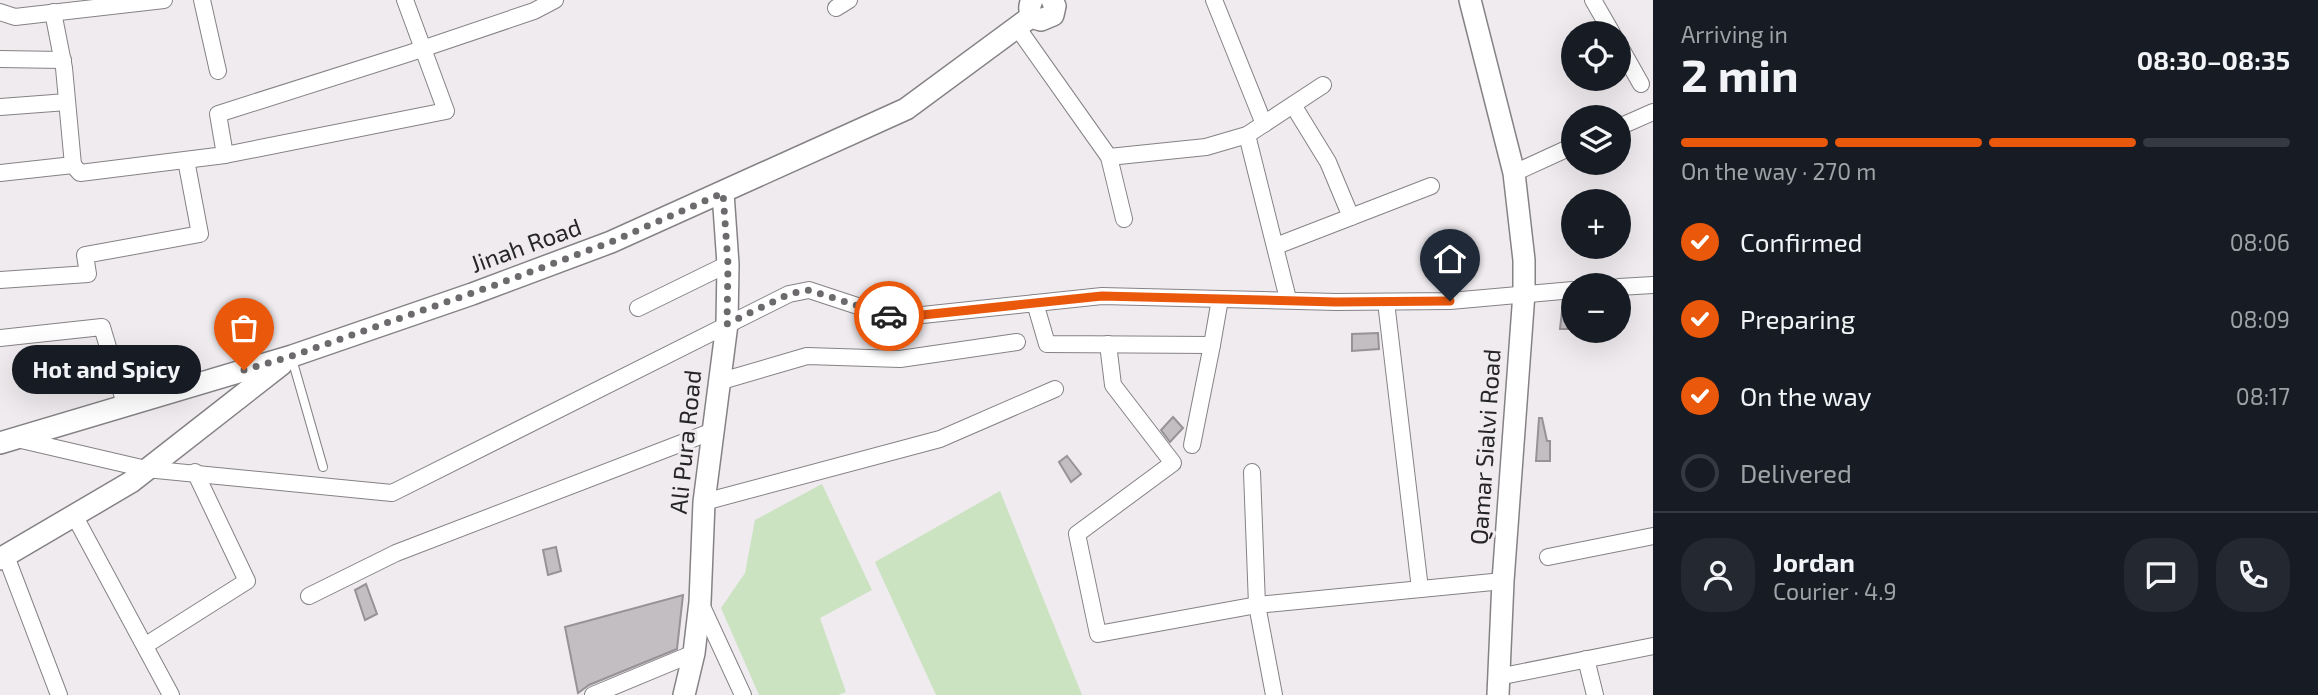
<!DOCTYPE html>
<html lang="en">
<head>
<meta charset="utf-8">
<style>
  body { margin:0; font-family:"Exo 2",sans-serif; background:#242831; color:#f1f3f6; height:100vh; display:flex; flex-direction:column; font-size:26px; white-space:nowrap }
  * { box-sizing:border-box; margin:0 }
  p { font-size:23px; color:#9ea1a6 }
  .icon { flex:none; width:38px; height:38px; fill:none; stroke:currentColor; stroke-width:2; stroke-linecap:round; stroke-linejoin:round }
  .map { position:relative; flex:1; overflow:hidden }
  .drawer { display:flex; flex-direction:column; background:#171b24; width:665px }
  .drawer>* { flex:none }
  .buttons { position:absolute; left:1561px; top:21px; display:grid; gap:14px }
  .buttons a { display:grid; place-items:center; width:70px; height:70px; border-radius:50%; background:#171b24; box-shadow:0 7px 28px #0002; font-size:35px }
  .pin { position:absolute; display:grid; place-items:center; width:60px; height:60px; color:#fff; margin:-72px -30px; border-radius:50% 50% 50% 0; rotate:-45deg; box-shadow:0 0 7px #0007 }
  .pin .icon { rotate:45deg }
  .courier { position:absolute; display:grid; place-items:center; width:70px; height:70px; margin:-35px; border:5px solid #ea580c; border-radius:50%; background:#fff; color:#222; box-shadow:0 2px 9px #0007 }
  .bubble { position:absolute; height:49px; border-radius:24px; background:#171b24; box-shadow:0 7px 28px #0002; font-size:23px; font-weight:700; line-height:49px; text-align:center }
  .head em { font-style:normal; font-weight:700 }
  .head div { display:flex; flex-direction:column-reverse }
  .head { display:flex; align-items:center; justify-content:space-between; height:119px; padding:0 28px }
  h1 { font-size:46px; font-weight:700; line-height:52px }
  .bar { display:grid; grid-template-columns:repeat(4,1fr); gap:10px 7px; align-content:center; height:84px; padding:0 28px }
  .bar i { height:9px; border-radius:5px; background:#363941 }
  .bar .active { background:#ea580c }
  .bar p { grid-column:span 4 }
  .line { display:flex; align-items:center; gap:18px; padding:0 28px; border-top:2px solid #363941 }
  .line div { flex:1 }
  .round { display:grid; place-items:center; flex:none; width:74px; height:74px; border-radius:28px; background:#242831 }
  ol { padding:0 28px; list-style:none }
  li { display:flex; align-items:center; gap:21px; height:77px }
  li p { margin-inline-start:auto }
  li .icon { padding:7px; border-radius:50%; background:#ea580c; color:#fff; stroke-width:4 }
  li:last-child { color:#9ea1a6 }
  li i { width:38px; height:38px; border:4px solid #363941; border-radius:50% }
  main { display:flex; flex:1; min-height:0 }
  .map>svg:first-child { display:block }
  .green { fill:#cbe3c1 }
  .building { fill:#c2bec2; stroke:#969296; stroke-width:2 }
  .lines { fill:none; stroke-linecap:round; stroke-linejoin:round }
  .lane-casing { stroke:#858286; stroke-width:10 }
  .street-casing { stroke:#858286; stroke-width:18 }
  .secondary-casing { stroke:#858286; stroke-width:24 }
  .lane { stroke:#fff; stroke-width:8 }
  .street { stroke:#fff; stroke-width:16 }
  .secondary { stroke:#fff; stroke-width:21 }
  .done { stroke:#6c6a6d; stroke-width:7; stroke-dasharray:0 12.6 }
  .route { stroke:#ea580c; stroke-width:9 }
  .labels { text-anchor:middle; stroke-width:6; stroke-linejoin:round; paint-order:stroke }
  .street-label { font-size:24px; fill:#262527; stroke:#efebef }
</style>
</head>
<body>
<main>
<div class="map">
<svg width="1653" height="695" viewBox="0 0 1653 695">
  <rect width="100%" height="100%" fill="#efebef"/>
  <g class="green">
    <polygon points="822,484 872,590 820,618 846,692 838,695 759,695 721,608 745,573 755,520"/>
    <polygon points="1000,491 1082,695 936,695 875,562"/>
  </g>
  <g class="building">
    <polygon points="1573,310 1573,329 1560,329 1562,311"/>
    <polygon points="1378,333 1379,349 1352,351 1352,334"/>
    <polygon points="1173,417 1183,428 1170,442 1161,430"/>
    <polygon points="1539,418 1542,418 1547,441 1550,441 1550,461 1536,461"/>
    <polygon points="1067,456 1081,474 1071,482 1059,462"/>
    <polygon points="556,547 561,571 548,575 543,550"/>
    <polygon points="366,584 377,614 365,620 355,590"/>
    <polygon points="683,595 677,649 589,685 578,693 565,627"/>
  </g>
  <g class="lines">
    <defs>
      <polyline id="lane" points="292,359 323,467"/>
      <g id="street">
        <polyline points="202,0 218,71"/>
        <polyline points="1214,0 1264,124"/>
        <polyline points="1593,0 1612,33"/>
        <polyline points="836,8 849,0"/>
        <polyline points="0,12 15,17 164,0"/>
        <polyline points="1017,27 1109,157 1124,219"/>
        <polyline points="1619,45 1641,84"/>
        <polyline points="0,59 63,60"/>
        <polyline points="1293,105 1328,162 1351,217"/>
        <polyline points="0,107 67,102"/>
        <polyline points="1619,127 1653,112"/>
        <polyline points="1247,135 1288,299"/>
        <polyline points="225,155 446,111 405,0"/>
        <polyline points="1109,157 1206,147 1247,135 1323,85"/>
        <polyline points="73,165 80,173 225,155 218,114 410,53 534,11 555,0"/>
        <polyline points="0,173 73,165 64,68 53,12"/>
        <polyline points="1514,173 1573,146"/>
        <polyline points="1276,246 1431,186"/>
        <polyline points="0,280 88,274 85,255 200,234 186,160"/>
        <polyline points="1619,287 1653,285"/>
        <polyline points="1386,302 1420,589"/>
        <polyline points="1035,303 1047,344 1212,345 1220,299"/>
        <polyline points="638,308 728,264"/>
        <polyline points="0,338 102,327 125,404"/>
        <polyline points="1108,344 1113,385 1173,463 1077,534 1098,634 1257,605 1503,581"/>
        <polyline points="718,382 807,356 900,359 1017,342"/>
        <polyline points="17,439 146,469 392,493 789,294 809,290 894,318 1102,296 1336,302 1450,301 1573,290"/>
        <polyline points="1192,445 1212,345"/>
        <polyline points="1252,472 1257,605 1274,695"/>
        <polyline points="704,502 940,439 1055,389"/>
        <polyline points="74,515 171,695"/>
        <polyline points="6,556 59,695"/>
        <polyline points="1548,557 1653,536"/>
        <polyline points="309,596 396,553 713,431"/>
        <polyline points="700,602 743,695"/>
        <polyline points="146,645 247,581 195,472"/>
        <polyline points="1586,659 1595,695"/>
        <polyline points="1498,677 1653,646"/>
        <polyline points="593,695 694,653"/>
      </g>
      <g id="secondary">
        <path d="M1032,0C1027,10 1031,18 1041,20L1053,15L1055,6L1052,0"/>
        <polyline points="1470,0 1514,173 1524,260 1524,293 1503,581 1498,695"/>
        <polyline points="0,443 292,356 472,294 611,242 906,109 1032,16"/>
        <polyline points="0,559 131,482 282,364"/>
        <polyline points="684,695 694,653 700,602 704,502 727,324 728,264 723,193"/>
      </g>
    </defs>
    <use href="#lane" class="lane-casing"/>
    <use href="#street" class="street-casing"/>
    <use href="#secondary" class="secondary-casing"/>
    <use href="#lane" class="lane"/>
    <use href="#street" class="street"/>
    <use href="#secondary" class="secondary"/>
  </g>
  <g class="lines">
    <polyline class="done" points="244,370 292,356 495,285 611,242 723,193 728,264 727,324 789,294 809,290 889,316"/>
    <polyline class="route" points="889,316 894,318 1102,296 1336,302 1450,301"/>
  </g>
  <g class="labels">
    <g class="street-label">
      <text transform="translate(526 246) rotate(-20)" y="8">Jinah Road</text>
      <text transform="translate(686 442) rotate(-84)" y="8">Ali Pura Road</text>
      <text transform="translate(1486 447) rotate(-86)" y="8">Qamar Sialvi Road</text>
    </g>
  </g>
</svg>
<div class="buttons">
<a><svg class="icon" aria-label="locate" viewBox="0 0 24 24"><circle cx="12" cy="12" r="6"/><path d="M12 2v4M12 18v4M2 12h4M18 12h4"/></svg></a>
<a><svg class="icon" aria-label="layers" viewBox="0 0 24 24"><path d="M12 4l9 5-9 5-9-5zM3 14l9 5 9-5"/></svg></a>
<a>+</a>
<a>−</a>
</div>
<div class="pin" style="left:244px;top:370px;background:#ea580c"><svg class="icon" aria-label="bag" viewBox="0 0 24 24"><path d="M5 8h14l-1 12H6zM9 8a3 3 0 0 1 6 0"/></svg></div>
<div class="pin" style="left:1450px;top:301px;background:#1f2937"><svg class="icon" aria-label="home" viewBox="0 0 24 24"><path d="M3 11l9-7 9 7M6 9v11h12V9"/></svg></div>
<div class="courier" style="left:889px;top:316px"><svg class="icon" aria-label="car" viewBox="0 0 24 24"><path d="M5 17H2v-5l4-1 3-4h7l3 4 3 1v5h-3M9 17h6M6 11h13"/><circle cx="7" cy="17" r="2"/><circle cx="17" cy="17" r="2"/></svg></div>
<div class="bubble" style="left:12px;top:345px;width:189px">Hot and Spicy</div>
</div>
<section class="drawer">
<div class="head"><div><h1>2 min</h1><p>Arriving in</p></div><em>08:30–08:35</em></div>
<div class="bar"><i class="active"></i><i class="active"></i><i class="active"></i><i></i><p>On the way · 270 m</p></div>
<ol>
<li><svg class="icon" aria-label="check" viewBox="0 0 24 24"><path d="M5 12l5 5 9-10"/></svg>Confirmed<p>08:06</p></li>
<li><svg class="icon" aria-label="check" viewBox="0 0 24 24"><path d="M5 12l5 5 9-10"/></svg>Preparing<p>08:09</p></li>
<li><svg class="icon" aria-label="check" viewBox="0 0 24 24"><path d="M5 12l5 5 9-10"/></svg>On the way<p>08:17</p></li>
<li><i></i>Delivered</li>
</ol>
<div class="line" style="height:126px"><a class="round"><svg class="icon" aria-label="person" viewBox="0 0 24 24"><circle cx="12" cy="8" r="4"/><path d="M4 21q1-7 8-7t8 7"/></svg></a><div><b>Jordan</b><p>Courier · 4.9</p></div><a class="round"><svg class="icon" aria-label="chat" viewBox="0 0 24 24"><path d="M4 5h16v11H9l-5 4z"/></svg></a><a class="round"><svg class="icon" aria-label="phone" viewBox="0 0 24 24"><path d="M5 4h4l2 5-3 2q2 4 5 5l2-3 5 2v4C11 20 4 13 5 4z"/></svg></a></div>
</section>
</main>
</body>
</html>
